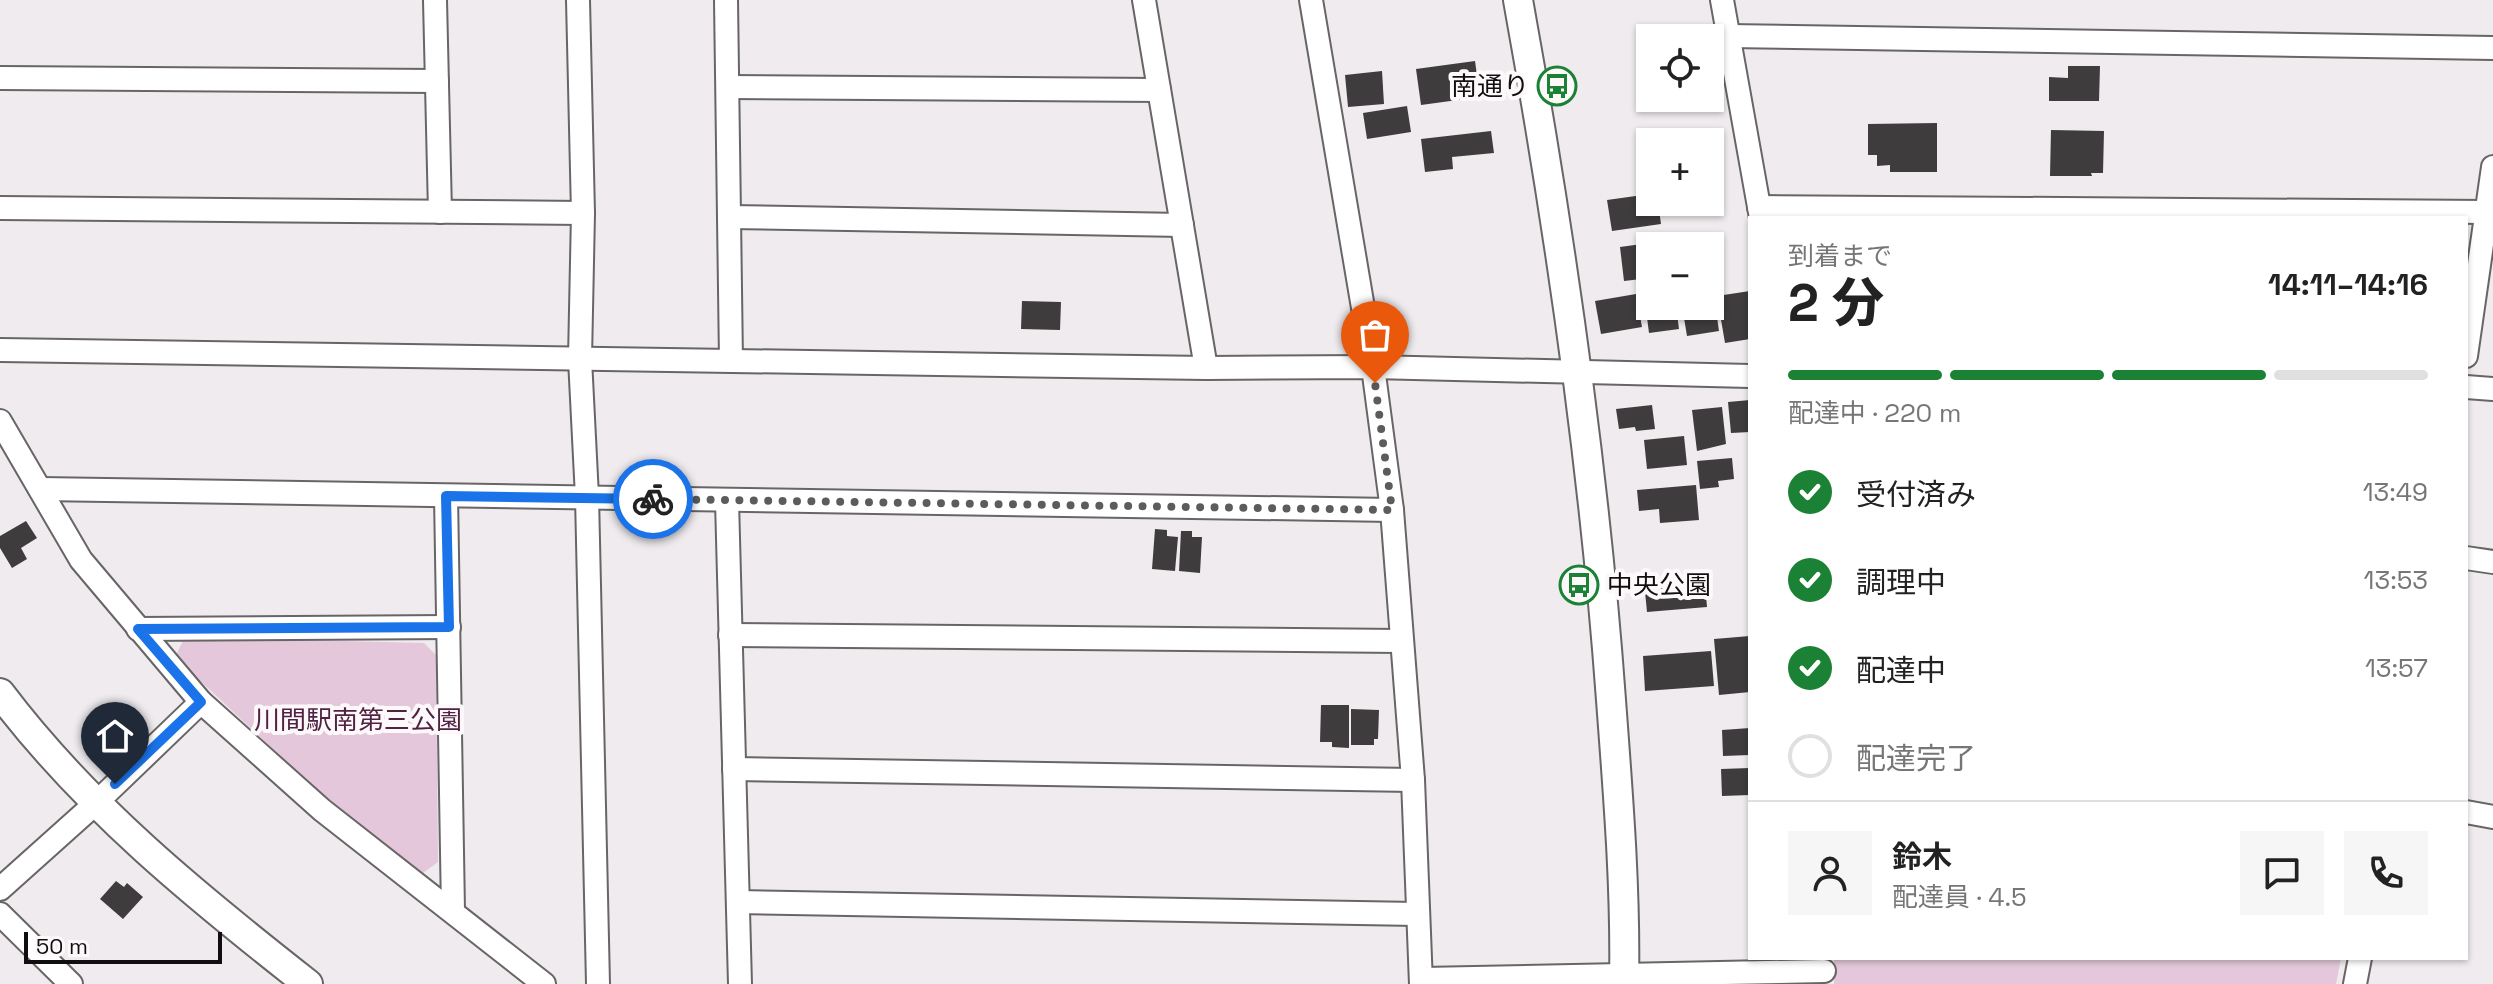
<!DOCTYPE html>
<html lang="ja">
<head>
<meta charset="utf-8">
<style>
  body { margin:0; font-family:"Space Grotesk","Noto Sans JP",sans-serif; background:#f6f6f6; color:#222; height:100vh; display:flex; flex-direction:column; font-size:30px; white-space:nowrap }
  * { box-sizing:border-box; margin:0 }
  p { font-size:26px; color:#767676 }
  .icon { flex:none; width:44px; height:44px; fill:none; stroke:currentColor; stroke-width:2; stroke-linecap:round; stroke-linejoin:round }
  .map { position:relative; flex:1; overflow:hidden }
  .side { position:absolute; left:1748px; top:216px; width:720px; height:744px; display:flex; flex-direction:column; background:#fff; border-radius:0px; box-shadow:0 2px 6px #0004 }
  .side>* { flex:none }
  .fabs { position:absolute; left:1636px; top:24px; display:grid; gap:16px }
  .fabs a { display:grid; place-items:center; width:88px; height:88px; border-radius:0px; background:#fff; box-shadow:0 2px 6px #0004; font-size:40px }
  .scale { position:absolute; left:24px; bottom:20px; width:198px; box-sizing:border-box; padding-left:8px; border:4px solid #100e0f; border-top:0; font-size:22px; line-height:28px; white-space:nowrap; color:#100e0f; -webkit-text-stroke:6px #fdf9fb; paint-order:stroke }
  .pin { position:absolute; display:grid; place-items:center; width:68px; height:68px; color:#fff; margin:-82px -34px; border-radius:50% 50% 50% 0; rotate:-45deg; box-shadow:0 0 8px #0007 }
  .pin .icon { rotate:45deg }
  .courier { position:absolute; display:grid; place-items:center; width:80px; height:80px; margin:-40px; border:6px solid #1a73e8; border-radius:50%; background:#fff; color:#222; box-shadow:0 2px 10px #0007 }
  .headline em { font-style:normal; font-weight:800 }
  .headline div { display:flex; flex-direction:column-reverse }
  .headline { display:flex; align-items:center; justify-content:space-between; height:136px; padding:0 40px }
  h1 { font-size:52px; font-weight:800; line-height:60px }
  .bar { display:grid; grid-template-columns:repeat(4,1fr); gap:12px 8px; align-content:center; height:96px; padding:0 40px }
  .bar i { height:10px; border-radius:6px; background:#e0e0e0 }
  .bar .on { background:#1b8135 }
  .bar p { grid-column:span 4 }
  .line { display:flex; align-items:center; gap:20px; padding:0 40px; border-top:2px solid #e0e0e0 }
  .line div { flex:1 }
  .round { display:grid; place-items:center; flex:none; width:84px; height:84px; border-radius:0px; background:#f6f6f6 }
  ol { padding:0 40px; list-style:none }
  li { display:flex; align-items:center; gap:24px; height:88px }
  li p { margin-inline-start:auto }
  li .icon { padding:8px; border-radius:50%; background:#1b8135; color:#fff; stroke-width:4 }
  li:last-child { color:#767676 }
  li i { width:44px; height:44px; border:4px solid #e0e0e0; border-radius:50% }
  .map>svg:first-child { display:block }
  .green { fill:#e4c7da }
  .building { fill:#3f3c3e }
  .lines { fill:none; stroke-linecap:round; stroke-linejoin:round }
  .minor-casing { stroke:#686567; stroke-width:26 }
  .tertiary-casing { stroke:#686567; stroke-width:32 }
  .minor { stroke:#fff; stroke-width:22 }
  .tertiary { stroke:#fff; stroke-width:28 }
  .done { stroke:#5e5b5d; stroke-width:8; stroke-dasharray:0 14.4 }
  .route { stroke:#1a73e8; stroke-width:10 }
  .labels { text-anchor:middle; stroke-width:8; stroke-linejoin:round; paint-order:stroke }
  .poi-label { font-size:26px; fill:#100e0f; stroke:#fdf9fb; text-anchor:end }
  .park-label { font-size:26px; fill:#502343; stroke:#fdf9fb }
</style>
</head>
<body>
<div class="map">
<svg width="2493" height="984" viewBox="0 0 2493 984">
  <rect width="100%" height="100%" fill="#efebee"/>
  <g class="green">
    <polygon points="185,637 424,643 436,655 438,862 423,873 310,784 175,657"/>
    <polygon points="1834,958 2341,958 2336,984 1834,984"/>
  </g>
  <g class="building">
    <polygon points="1475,61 1480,97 1421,105 1416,69"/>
    <polygon points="2068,66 2100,66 2099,101 2049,101 2049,77 2068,78"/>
    <polygon points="1382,71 1384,104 1348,107 1345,75"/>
    <polygon points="1407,106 1411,132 1367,139 1363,113"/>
    <polygon points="1937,123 1937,172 1890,172 1890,165 1877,166 1877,155 1868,155 1868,124"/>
    <polygon points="2051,130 2104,131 2103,173 2091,173 2092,176 2050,176"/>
    <polygon points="1491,131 1494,153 1452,157 1453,169 1425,172 1421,139"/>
    <polygon points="1650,194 1650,202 1658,202 1661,224 1612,231 1607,200"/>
    <polygon points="1664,241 1664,246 1650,246 1650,278 1624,281 1620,247"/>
    <polygon points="1750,291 1750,339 1725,343 1717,296"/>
    <polygon points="1650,293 1650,306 1676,306 1679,329 1649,333 1644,294"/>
    <polygon points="1636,294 1642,327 1601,334 1595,301"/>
    <polygon points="1714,296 1719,331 1687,336 1682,306 1710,306 1710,297"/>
    <polygon points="1022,301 1061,302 1060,330 1021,329"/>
    <polygon points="1750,400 1750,432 1731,433 1728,402"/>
    <polygon points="1652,405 1655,429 1636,431 1635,427 1619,429 1616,409"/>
    <polygon points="1722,407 1726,444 1697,451 1692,410"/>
    <polygon points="1684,436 1687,465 1647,469 1644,440"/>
    <polygon points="1732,458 1734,479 1718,481 1719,487 1700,489 1697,461"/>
    <polygon points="1696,485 1699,520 1660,523 1659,509 1639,511 1637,490"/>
    <polygon points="26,521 37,538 21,548 27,559 12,568 0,548 0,536"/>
    <polygon points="1155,529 1167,530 1167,536 1178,537 1175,571 1152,569"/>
    <polygon points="1181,531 1192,531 1192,537 1202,537 1200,573 1179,571"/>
    <polygon points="1704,575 1707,607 1647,612 1644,581"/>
    <polygon points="1750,636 1750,692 1719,695 1714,639"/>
    <polygon points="1711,651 1714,686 1645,691 1643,656"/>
    <polygon points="1321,705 1349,705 1349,748 1332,747 1332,742 1320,742"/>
    <polygon points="1351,709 1379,710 1378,739 1374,739 1374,745 1351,745"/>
    <polygon points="1750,728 1750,755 1723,756 1722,730"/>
    <polygon points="1750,768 1750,795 1722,796 1721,769"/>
    <polygon points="116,881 124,887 127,883 143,897 123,919 100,899"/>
  </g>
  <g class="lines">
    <defs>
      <g id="minor">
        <polyline points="435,0 440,212"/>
        <polyline points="578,0 583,213 580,359 587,497 598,984"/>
        <polyline points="726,0 731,361"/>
        <polyline points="1144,0 1206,368"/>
        <polyline points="1311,0 1373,367 1392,510 1413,780 1421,984"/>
        <polyline points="1722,0 1761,218"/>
        <polyline points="1728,36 2493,48"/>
        <polyline points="0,78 437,81"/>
        <polyline points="728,87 1159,90"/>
        <polyline points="1759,207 2487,212"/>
        <polyline points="0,208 583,213"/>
        <polyline points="729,217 1182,225"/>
        <polyline points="0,350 1206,368 1373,367 1750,376"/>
        <polyline points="2466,356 2493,167"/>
        <polyline points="2466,387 2493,389"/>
        <polyline points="0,421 81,560 201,702 322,810 544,984"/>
        <polyline points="40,489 1392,510"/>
        <polyline points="446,496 453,911"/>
        <polyline points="727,501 740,984"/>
        <polyline points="2466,558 2493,562"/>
        <polyline points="138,629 449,627"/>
        <polyline points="730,635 1401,641"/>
        <polyline points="734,769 1413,780"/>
        <polyline points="2466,812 2493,817"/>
        <polyline points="0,889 96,803 201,702"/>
        <polyline points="738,902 1417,914"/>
        <polyline points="0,914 71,984"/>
        <polyline points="1422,979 1824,971"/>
        <polyline points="2355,984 2360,958"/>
      </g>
      <g id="tertiary">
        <path d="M1518,0C1560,232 1594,465 1611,700C1618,794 1626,890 1624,984"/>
        <path d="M0,693C86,807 197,897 308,984"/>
      </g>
    </defs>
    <use href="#minor" class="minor-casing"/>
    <use href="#tertiary" class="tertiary-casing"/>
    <use href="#minor" class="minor"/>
    <use href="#tertiary" class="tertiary"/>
  </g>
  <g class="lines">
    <polyline class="done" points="653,499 1392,510 1375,383"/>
    <polyline class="route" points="115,784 201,702 138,629 449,627 446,496 653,499"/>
  </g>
  <defs>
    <symbol id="bus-ring" viewBox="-11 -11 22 22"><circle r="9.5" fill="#fdf9fb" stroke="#1b8135" stroke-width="1.5"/><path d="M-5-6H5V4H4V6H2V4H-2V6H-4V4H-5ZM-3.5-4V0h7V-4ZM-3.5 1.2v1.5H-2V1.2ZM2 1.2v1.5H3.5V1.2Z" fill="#1b8135"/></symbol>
  </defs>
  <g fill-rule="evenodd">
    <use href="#bus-ring" x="1535" y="64" width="44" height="44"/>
    <use href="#bus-ring" x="1557" y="563" width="44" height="44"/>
  </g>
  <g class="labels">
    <g class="poi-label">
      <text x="1529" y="95">南通り</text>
      <text x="1607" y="594" text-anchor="start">中央公園</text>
    </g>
    <g class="park-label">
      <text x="358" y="729">川間駅南第三公園</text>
    </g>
  </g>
</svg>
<div class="fabs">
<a><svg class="icon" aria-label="locate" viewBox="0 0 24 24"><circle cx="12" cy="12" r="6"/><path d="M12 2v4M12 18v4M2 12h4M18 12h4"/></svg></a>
<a>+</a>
<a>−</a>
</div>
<div class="scale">50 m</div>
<div class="pin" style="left:1375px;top:383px;background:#ea580c"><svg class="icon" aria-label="bag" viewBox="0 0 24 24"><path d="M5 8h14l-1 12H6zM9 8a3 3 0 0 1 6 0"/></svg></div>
<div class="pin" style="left:115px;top:784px;background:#1f2937"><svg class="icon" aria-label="home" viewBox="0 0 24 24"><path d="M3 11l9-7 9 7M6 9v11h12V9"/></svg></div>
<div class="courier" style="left:653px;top:499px"><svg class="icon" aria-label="bike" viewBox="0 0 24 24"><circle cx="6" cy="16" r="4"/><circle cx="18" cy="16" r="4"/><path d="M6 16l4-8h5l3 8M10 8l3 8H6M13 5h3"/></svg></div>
<section class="side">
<div class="headline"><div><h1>2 分</h1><p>到着まで</p></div><em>14:11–14:16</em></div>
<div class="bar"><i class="on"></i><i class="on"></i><i class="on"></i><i></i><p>配達中 · 220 m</p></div>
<ol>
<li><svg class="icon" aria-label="check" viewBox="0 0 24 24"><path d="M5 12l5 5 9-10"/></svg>受付済み<p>13:49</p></li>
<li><svg class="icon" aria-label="check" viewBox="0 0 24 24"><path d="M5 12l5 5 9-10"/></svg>調理中<p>13:53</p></li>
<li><svg class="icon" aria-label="check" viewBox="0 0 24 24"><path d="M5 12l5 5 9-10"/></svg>配達中<p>13:57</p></li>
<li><i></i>配達完了</li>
</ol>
<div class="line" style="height:144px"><a class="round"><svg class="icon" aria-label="person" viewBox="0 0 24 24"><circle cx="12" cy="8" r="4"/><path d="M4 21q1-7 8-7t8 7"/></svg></a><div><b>鈴木</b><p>配達員 · 4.5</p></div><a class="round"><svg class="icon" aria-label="chat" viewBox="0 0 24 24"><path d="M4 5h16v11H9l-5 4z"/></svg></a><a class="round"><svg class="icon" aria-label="phone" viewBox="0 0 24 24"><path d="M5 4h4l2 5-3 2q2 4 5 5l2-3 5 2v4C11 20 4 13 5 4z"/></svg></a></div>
</section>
</div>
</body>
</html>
